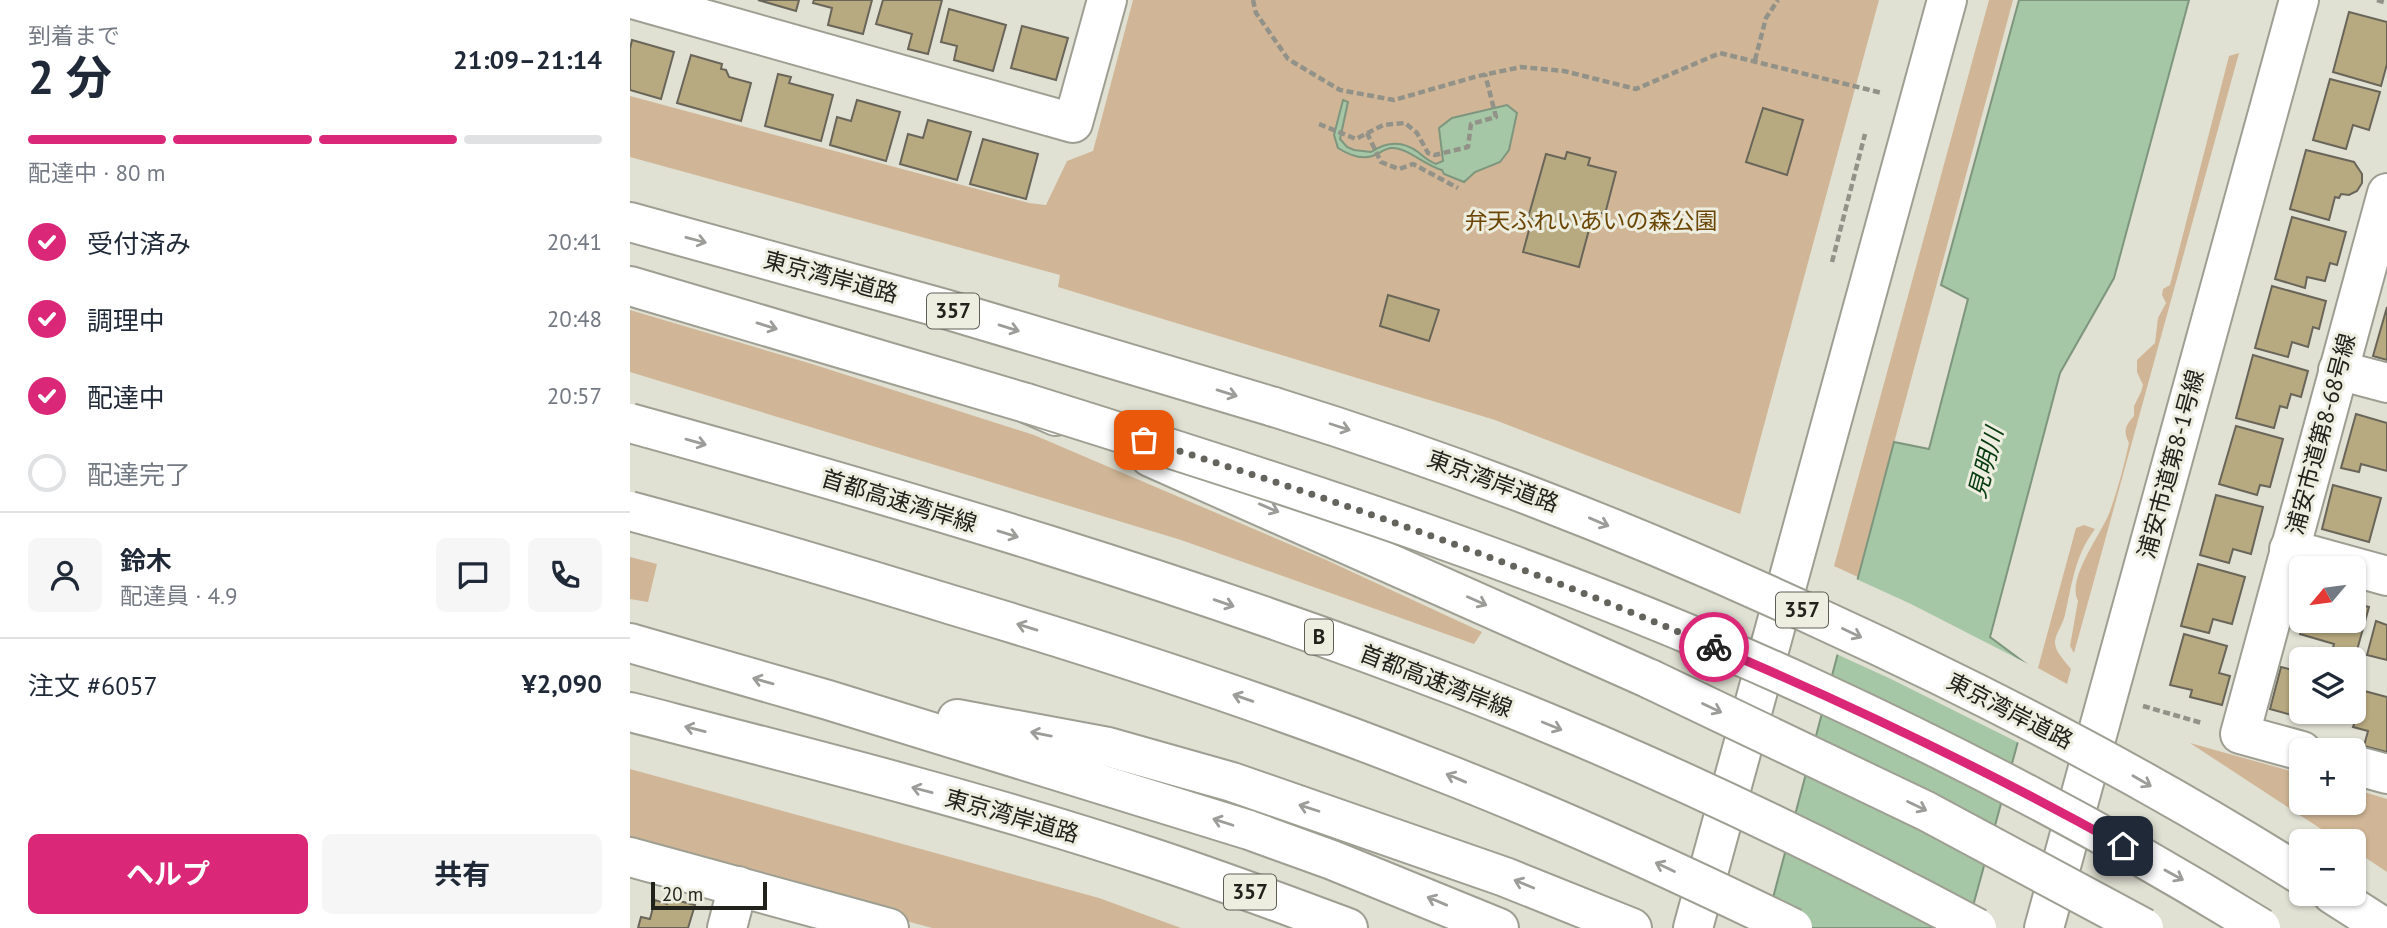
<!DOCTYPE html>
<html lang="ja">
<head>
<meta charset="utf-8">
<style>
  body { margin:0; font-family:"PT Sans","Noto Sans JP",sans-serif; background:#f6f6f7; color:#1f2937; height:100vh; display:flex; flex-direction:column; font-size:26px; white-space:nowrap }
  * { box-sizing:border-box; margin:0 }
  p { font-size:23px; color:#747a83 }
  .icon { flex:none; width:38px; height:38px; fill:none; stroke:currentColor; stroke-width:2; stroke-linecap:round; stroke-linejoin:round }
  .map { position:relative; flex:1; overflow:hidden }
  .details { display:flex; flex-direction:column; background:#fff; width:630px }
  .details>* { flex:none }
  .needle { width:46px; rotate:241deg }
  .buttons { position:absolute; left:1659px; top:556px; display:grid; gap:14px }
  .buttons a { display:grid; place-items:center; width:77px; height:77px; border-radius:10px; background:#fff; box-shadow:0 2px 5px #0004; font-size:35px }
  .scale { position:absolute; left:21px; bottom:18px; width:116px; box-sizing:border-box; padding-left:7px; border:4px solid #22221d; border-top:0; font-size:19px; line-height:24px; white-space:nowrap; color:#22221d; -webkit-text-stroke:5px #edeee0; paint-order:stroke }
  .pin { position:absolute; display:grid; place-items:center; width:60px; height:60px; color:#fff; margin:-30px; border-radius:14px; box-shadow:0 4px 10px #0006 }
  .courier { position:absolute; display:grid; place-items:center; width:70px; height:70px; margin:-35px; border:5px solid #db2777; border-radius:50%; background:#fff; color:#222; box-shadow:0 2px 9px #0007 }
  .overview em { font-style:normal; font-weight:700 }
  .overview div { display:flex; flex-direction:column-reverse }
  .overview { display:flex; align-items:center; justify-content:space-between; height:119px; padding:0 28px }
  h1 { font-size:46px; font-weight:700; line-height:52px }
  .bar { display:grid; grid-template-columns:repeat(4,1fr); gap:10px 7px; align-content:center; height:84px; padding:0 28px }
  .bar i { height:9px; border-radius:5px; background:#e0e1e3 }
  .bar .selected { background:#db2777 }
  .bar p { grid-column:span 4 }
  .line { display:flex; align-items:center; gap:18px; padding:0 28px; border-top:2px solid #e0e1e3 }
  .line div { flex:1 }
  .round { display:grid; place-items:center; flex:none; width:74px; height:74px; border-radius:10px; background:#f6f6f7 }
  ol { padding:0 28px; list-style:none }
  li { display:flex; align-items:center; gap:21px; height:77px }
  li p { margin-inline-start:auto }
  li .icon { padding:7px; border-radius:50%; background:#db2777; color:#fff; stroke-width:4 }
  li:last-child { color:#747a83 }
  li i { width:38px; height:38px; border:4px solid #e0e1e3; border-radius:50% }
  .button { display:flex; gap:14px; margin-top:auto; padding:14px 28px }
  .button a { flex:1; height:80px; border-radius:10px; background:#db2777; color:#fff; font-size:28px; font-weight:700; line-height:80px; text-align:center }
  .button a+a { background:#f6f6f7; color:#1f2937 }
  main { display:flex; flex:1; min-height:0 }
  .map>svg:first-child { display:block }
  .green { fill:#d0b696 }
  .water { fill:#a5c7a6; stroke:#7e967d; stroke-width:2 }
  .pier { fill:#e0e0d3 }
  .building { fill:#b8aa80; stroke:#696559; stroke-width:2 }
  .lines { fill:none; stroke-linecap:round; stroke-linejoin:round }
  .minor-casing { stroke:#9e9f92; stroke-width:42 }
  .highway-casing { stroke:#9e9f92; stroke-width:42 }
  .path { stroke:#929289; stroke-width:4.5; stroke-dasharray:7 3.5; stroke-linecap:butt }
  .minor { stroke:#fff; stroke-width:38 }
  .highway { stroke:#fff; stroke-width:38 }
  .highway-bridge-casing { stroke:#9e9f92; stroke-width:42; stroke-linecap:butt }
  .highway-bridge { stroke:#fff; stroke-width:38 }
  .oneway { stroke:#9c9c99 }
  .done { stroke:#64645d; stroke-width:7; stroke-dasharray:0 12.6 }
  .route { stroke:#db2777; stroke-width:9 }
  .labels { text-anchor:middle; stroke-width:6; stroke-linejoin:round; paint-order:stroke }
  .shield { fill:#edeee0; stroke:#5f5f58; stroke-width:2 }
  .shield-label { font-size:21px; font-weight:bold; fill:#22221d }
  .park-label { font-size:23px; fill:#6b4504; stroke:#edeee0 }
  .street-label { font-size:23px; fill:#22221d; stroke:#edeee0 }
  .water-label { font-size:24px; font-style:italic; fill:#063a0f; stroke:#edeee0 }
</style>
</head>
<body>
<main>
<section class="details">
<div class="overview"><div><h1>2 分</h1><p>到着まで</p></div><em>21:09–21:14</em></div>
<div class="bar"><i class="selected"></i><i class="selected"></i><i class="selected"></i><i></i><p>配達中 · 80 m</p></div>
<ol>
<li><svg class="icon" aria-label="check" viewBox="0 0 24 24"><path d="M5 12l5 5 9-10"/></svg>受付済み<p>20:41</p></li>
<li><svg class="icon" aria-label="check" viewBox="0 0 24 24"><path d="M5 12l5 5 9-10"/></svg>調理中<p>20:48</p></li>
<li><svg class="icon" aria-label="check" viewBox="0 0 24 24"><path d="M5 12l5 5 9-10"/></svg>配達中<p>20:57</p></li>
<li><i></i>配達完了</li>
</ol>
<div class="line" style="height:126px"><a class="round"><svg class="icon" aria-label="person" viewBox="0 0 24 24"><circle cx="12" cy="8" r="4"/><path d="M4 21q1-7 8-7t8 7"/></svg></a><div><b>鈴木</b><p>配達員 · 4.9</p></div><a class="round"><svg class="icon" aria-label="chat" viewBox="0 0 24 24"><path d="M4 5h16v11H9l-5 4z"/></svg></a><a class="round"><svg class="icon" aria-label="phone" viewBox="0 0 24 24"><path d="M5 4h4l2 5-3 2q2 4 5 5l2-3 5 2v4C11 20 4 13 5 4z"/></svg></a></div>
<div class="line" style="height:91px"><div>注文 #6057</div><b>¥2,090</b></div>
<div class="button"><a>ヘルプ</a><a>共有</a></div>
</section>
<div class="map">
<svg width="1757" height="928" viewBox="0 0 1757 928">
  <rect width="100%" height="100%" fill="#e0e0d3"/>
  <g class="green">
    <polygon points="503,0 1249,0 1110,514 865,420 428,287 430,275 0,157 0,96 399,203 416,205 437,161 463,151"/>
    <polygon points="1359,0 1383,0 1228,577 1204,566"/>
    <path d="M1609,53L1444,653L1440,646L1448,601C1436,578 1472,534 1480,511C1488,489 1494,466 1499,443C1493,431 1495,426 1504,416V406L1511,392L1513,385L1507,372V360L1525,343L1528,318L1536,303L1532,295L1533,289L1540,285L1599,56Z"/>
    <polygon points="0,310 182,364 404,435 694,559 852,632 844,644 551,540 0,372"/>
    <path d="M1454,525L1465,529C1445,555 1442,584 1435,615C1433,624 1426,633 1425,641C1424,651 1435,661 1441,669L1437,684L1408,668L1446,528Z"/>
    <polygon points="0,557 27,564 18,602 0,599"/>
    <polygon points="1560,743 1671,774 1671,803 1724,803 1724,789 1757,799 1757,872 1724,850 1724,842 1711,842"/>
    <polygon points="0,769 469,898 551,928 302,928 0,845"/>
  </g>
  <g class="water">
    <polygon points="1389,0 1559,0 1484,278 1430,373 1360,637 1407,672 1337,928 1135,928 1264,442 1299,449 1338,299 1311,285"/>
    <path d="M713,100L718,102L710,139L717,147L724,150L741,152C756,142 772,140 788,152C794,157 798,161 806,164L813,161L809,128L822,118L877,105L887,113L879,150L870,162L845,172L834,182L814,174L812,170C794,165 777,147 761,148C754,149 750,153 745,155C732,161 719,155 708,148L704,135Z"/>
  </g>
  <polygon class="pier" points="1224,578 1281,604 1410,670 1391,744 1261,679 1204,653"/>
  <g class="building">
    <polygon points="128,0 169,0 166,11"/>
    <polygon points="184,0 242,0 233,34 198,25 202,8 183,3"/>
    <polygon points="253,0 312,0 298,54 278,49 282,34 246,24"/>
    <polygon points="319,9 376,25 363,71 324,60 327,46 311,42"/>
    <polygon points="1719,12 1757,22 1757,64 1751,86 1703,72"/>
    <polygon points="392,26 438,38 426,80 381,68"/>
    <polygon points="2,40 44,52 31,99 0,90 0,49"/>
    <polygon points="61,55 92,64 91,69 96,70 99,77 121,83 111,121 47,103"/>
    <polygon points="148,74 161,77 159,83 203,95 191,141 135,126"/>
    <polygon points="1700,79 1750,92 1739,130 1723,125 1716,149 1683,140"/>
    <polygon points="227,100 270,112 256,161 200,145 207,117 221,121"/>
    <polygon points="1133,108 1173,120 1157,175 1116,162"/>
    <polygon points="298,120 341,132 327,180 270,164 278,134 293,138"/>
    <polygon points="353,139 408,154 396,199 340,184"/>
    <polygon points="1676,150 1724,162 1732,174 1732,183 1727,191 1719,195 1711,194 1709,198 1705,197 1699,220 1660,209"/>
    <polygon points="937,152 960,158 958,165 986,172 975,214 964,211 949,267 893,252 902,219 898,218 916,154 935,159"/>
    <polygon points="1662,217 1716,232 1707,265 1700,263 1695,281 1677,277 1675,288 1645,279"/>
    <polygon points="1642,286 1696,301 1689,329 1683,327 1678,347 1662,342 1658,357 1625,348"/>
    <polygon points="758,295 809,310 799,341 750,326"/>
    <polygon points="1757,307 1757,360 1743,356"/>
    <polygon points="1623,355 1678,371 1671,397 1661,394 1657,408 1650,406 1644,428 1606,418"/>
    <polygon points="1726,414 1757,423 1757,471 1731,464 1729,472 1711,468"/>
    <polygon points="1606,426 1653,439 1640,487 1630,485 1627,495 1589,484"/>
    <polygon points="1703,485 1751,498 1739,542 1692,529"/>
    <polygon points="1586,495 1633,507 1621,554 1603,549 1599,563 1570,555"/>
    <polygon points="1568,564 1615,577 1602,624 1583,619 1579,633 1551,626"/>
    <polygon points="1671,599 1671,621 1724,621 1724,603 1739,607 1724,661 1701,655 1704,644 1670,634 1674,622 1665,620"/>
    <polygon points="1746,621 1757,625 1757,660 1737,655"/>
    <polygon points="1554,634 1597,646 1589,673 1600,676 1592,705 1560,697 1562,690 1540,685"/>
    <polygon points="1651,667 1671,672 1671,712 1685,712 1683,721 1640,709"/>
    <polygon points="1727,689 1757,697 1757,752 1734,746 1738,731 1723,727 1727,716 1721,715 1724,712"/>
    <polygon points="38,898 65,905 58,928 8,928 11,917 20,919 25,900 37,904"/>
  </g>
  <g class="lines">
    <defs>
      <g id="minor">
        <polyline points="6,0 443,123 477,0"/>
        <polyline points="1708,370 1757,383"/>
        <polyline points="1659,549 1757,576"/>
        <polyline points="1672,751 1610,734 1757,193"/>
        <polyline points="1724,765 1757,774"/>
        <polyline points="0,857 259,928"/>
        <polyline points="97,928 108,886"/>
        <polyline points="1063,928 1317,0"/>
        <polyline points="1414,928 1669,0"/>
      </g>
      <g id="highway">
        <polyline points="0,222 315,309 644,407"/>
        <polyline points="0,286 396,403 426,416"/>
        <polyline points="520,457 1020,679"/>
        <polyline points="0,643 198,700 619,830 702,860 869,928"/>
        <path d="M0,712C175,757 351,801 523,858C589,880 654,904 718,928"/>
        <polyline points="327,719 478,747 602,782 875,877 1002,928"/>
        <polyline points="1702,894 1755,928"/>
      </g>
    </defs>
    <use href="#minor" class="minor-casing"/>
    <use href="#highway" class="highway-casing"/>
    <g class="path">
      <polyline points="623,0 626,13 658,59 710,90 764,100 848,76 891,67 934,71 1006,89 1090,53 1252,93"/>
      <polyline points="1747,0 1757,3"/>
      <polyline points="1125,60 1136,18 1148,0"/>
      <polyline points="689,124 726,139 753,125 775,123 787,133 798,153 805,155 838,147 841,124 866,117 855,74"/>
      <polyline points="737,133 751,162 769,169 783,164 828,188"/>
      <polyline points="1202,262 1235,134"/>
      <polyline points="1513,706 1572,723"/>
    </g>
    <use href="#minor" class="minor"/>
    <use href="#highway" class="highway"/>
    <defs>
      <g id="highway-bridge">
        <path d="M396,403C662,486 931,572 1184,689C1338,760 1487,839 1631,928"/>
        <path d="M644,407C835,466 1014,537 1195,621C1359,696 1519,779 1671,875"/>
        <path d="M0,423C279,500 558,583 828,687C1006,756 1179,838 1347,928"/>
        <path d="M0,511C108,540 215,572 322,605C483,653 643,705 799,767C923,815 1044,870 1163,928"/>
        <polyline points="1020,679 1296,811 1514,928"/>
      </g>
    </defs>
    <use href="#highway-bridge" class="highway-bridge-casing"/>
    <use href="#highway-bridge" class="highway-bridge"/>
  </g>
  <defs><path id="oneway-shaft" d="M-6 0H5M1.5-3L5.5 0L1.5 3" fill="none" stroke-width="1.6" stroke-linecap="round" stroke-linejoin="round" transform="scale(1.75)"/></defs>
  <g class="oneway">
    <use href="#oneway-shaft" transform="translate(66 240) rotate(15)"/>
    <use href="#oneway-shaft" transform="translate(137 326) rotate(17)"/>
    <use href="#oneway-shaft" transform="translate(379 328) rotate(17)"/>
    <use href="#oneway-shaft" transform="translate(597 393) rotate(17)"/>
    <use href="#oneway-shaft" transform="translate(710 427) rotate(18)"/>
    <use href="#oneway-shaft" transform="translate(66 442) rotate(16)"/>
    <use href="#oneway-shaft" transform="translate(639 508) rotate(23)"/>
    <use href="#oneway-shaft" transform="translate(969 522) rotate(23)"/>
    <use href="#oneway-shaft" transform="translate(378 534) rotate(17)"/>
    <use href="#oneway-shaft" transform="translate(847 601) rotate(24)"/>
    <use href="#oneway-shaft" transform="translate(594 603) rotate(19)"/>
    <use href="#oneway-shaft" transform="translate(397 627) rotate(-163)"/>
    <use href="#oneway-shaft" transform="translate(1222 633) rotate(25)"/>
    <use href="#oneway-shaft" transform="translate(133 681) rotate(-164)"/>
    <use href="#oneway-shaft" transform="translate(613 698) rotate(-161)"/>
    <use href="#oneway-shaft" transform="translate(1082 708) rotate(25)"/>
    <use href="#oneway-shaft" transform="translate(922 726) rotate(22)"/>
    <use href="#oneway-shaft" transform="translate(65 729) rotate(-166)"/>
    <use href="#oneway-shaft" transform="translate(411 734) rotate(-169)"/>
    <use href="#oneway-shaft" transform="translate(826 778) rotate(-157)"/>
    <use href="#oneway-shaft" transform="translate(1512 781) rotate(30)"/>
    <use href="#oneway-shaft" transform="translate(292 790) rotate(-165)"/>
    <use href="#oneway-shaft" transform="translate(1287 806) rotate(26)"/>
    <use href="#oneway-shaft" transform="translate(679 808) rotate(-162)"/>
    <use href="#oneway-shaft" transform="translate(593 822) rotate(-162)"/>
    <use href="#oneway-shaft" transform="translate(1035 867) rotate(-155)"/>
    <use href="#oneway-shaft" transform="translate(1544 875) rotate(29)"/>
    <use href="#oneway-shaft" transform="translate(894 884) rotate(-158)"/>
    <use href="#oneway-shaft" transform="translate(807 901) rotate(-157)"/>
  </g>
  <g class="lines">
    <path class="done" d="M514,440C707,500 898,567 1084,647"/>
    <path class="route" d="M1084,647C1224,706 1360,772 1493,846"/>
  </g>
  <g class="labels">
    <g class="shield">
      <rect x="297" y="293.5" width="52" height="35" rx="5"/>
      <rect x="1146" y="592.5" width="52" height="35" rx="5"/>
      <rect x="675" y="619.5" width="28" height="35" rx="5"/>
      <rect x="594" y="874.5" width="52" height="35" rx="5"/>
    </g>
    <g class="shield-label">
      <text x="323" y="318">357</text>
      <text x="1172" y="617">357</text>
      <text x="689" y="644">B</text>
      <text x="620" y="899">357</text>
    </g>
    <g class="park-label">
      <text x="961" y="229">弁天ふれいあいの森公園</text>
    </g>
    <g class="street-label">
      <text transform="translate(201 277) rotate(15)" y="8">東京湾岸道路</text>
      <text transform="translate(1691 434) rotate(-75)" y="8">浦安市道第8-68号線</text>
      <text transform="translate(1541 464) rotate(-75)" y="8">浦安市道第8-1号線</text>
      <text transform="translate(863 481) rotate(20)" y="8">東京湾岸道路</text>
      <text transform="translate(269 501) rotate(17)" y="8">首都高速湾岸線</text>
      <text transform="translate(806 681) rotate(21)" y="8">首都高速湾岸線</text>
      <text transform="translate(1380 711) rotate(27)" y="8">東京湾岸道路</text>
      <text transform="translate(382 816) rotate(16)" y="8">東京湾岸道路</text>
    </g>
    <g class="water-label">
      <text transform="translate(1356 463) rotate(-75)" y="8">見明川</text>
    </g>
  </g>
</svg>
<div class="buttons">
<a><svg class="needle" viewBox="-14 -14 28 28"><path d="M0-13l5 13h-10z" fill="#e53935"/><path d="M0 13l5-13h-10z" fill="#747a83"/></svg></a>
<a><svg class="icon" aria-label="layers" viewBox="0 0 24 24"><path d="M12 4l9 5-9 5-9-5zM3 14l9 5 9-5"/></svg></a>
<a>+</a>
<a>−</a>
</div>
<div class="scale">20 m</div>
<div class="pin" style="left:514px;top:440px;background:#ea580c"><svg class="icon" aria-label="bag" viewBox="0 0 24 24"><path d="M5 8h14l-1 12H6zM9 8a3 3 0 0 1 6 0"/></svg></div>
<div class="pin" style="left:1493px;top:846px;background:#1f2937"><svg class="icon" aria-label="home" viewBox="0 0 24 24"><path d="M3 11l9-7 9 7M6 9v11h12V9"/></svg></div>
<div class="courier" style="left:1084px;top:647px"><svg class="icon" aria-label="bike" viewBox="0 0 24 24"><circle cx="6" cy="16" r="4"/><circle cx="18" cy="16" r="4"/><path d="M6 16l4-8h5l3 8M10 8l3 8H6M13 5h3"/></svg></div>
</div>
</main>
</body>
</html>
